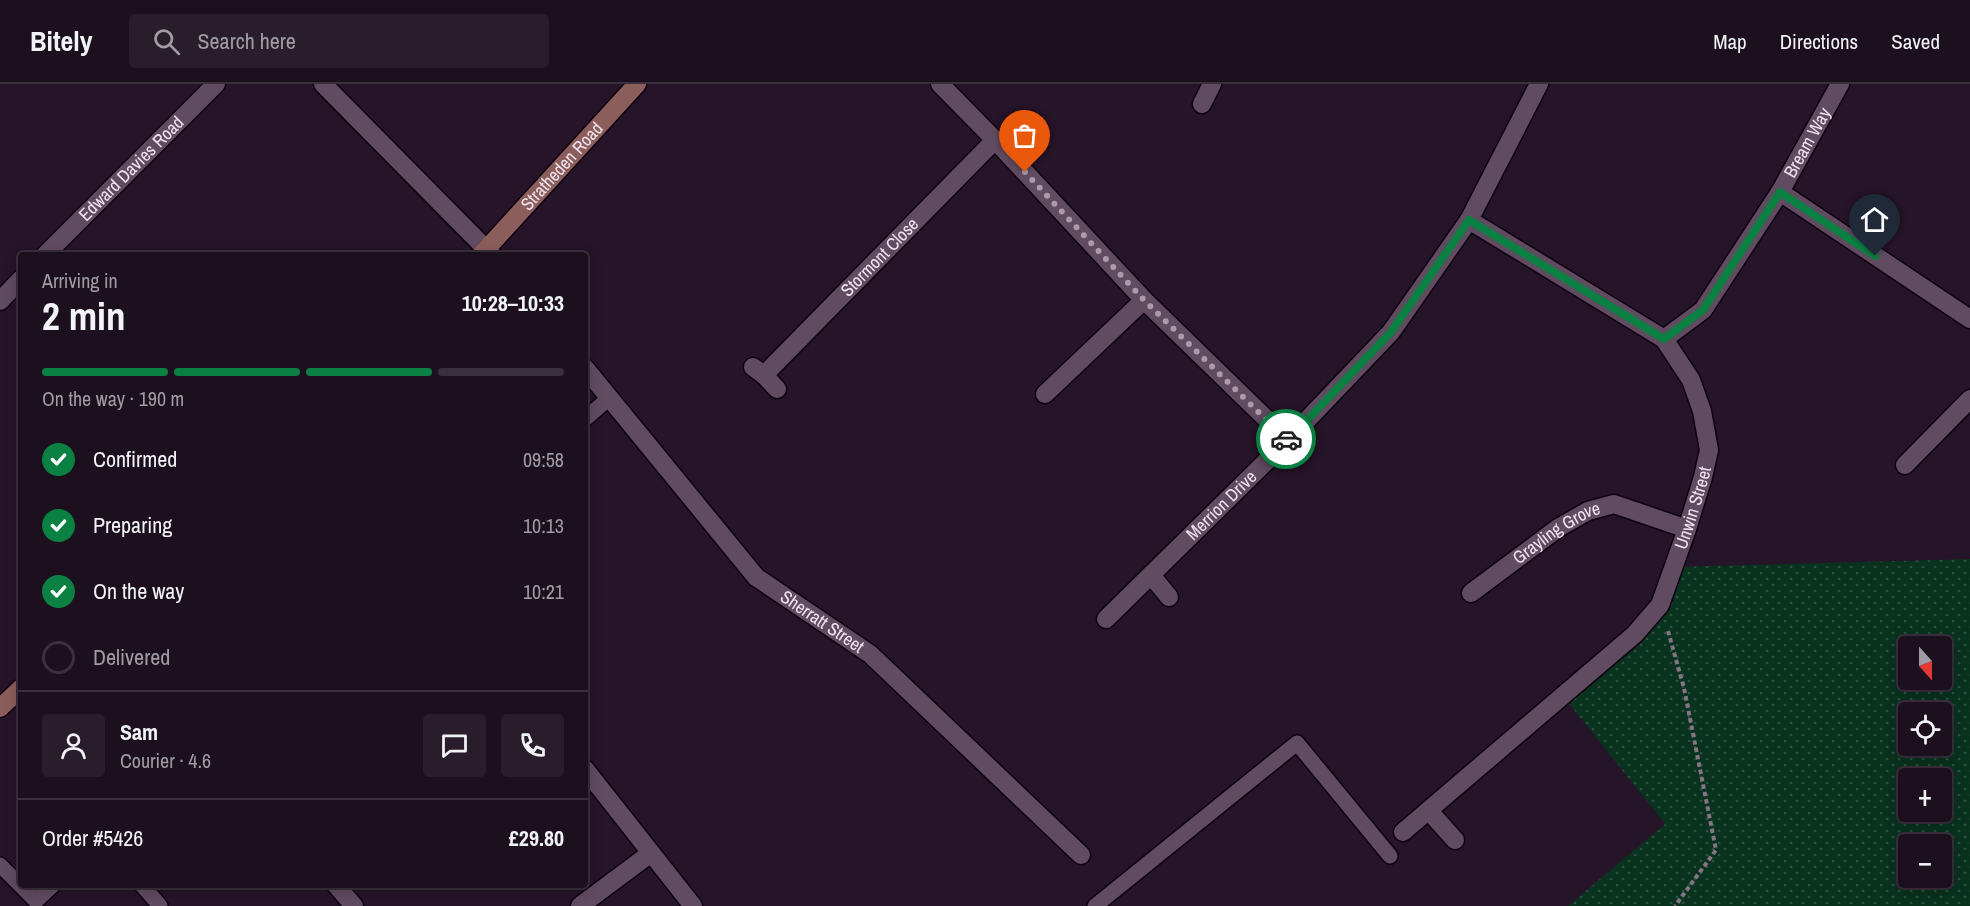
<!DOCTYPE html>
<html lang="en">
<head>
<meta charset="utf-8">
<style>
  body { margin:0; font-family:"Archivo Narrow",sans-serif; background:#291d2b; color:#f1f3f6; height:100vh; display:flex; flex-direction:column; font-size:22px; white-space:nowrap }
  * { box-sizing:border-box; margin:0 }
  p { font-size:20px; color:#a09ca4 }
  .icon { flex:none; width:33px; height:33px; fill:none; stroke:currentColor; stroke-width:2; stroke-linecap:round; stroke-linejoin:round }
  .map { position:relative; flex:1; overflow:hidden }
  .panel { position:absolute; left:18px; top:168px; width:570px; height:636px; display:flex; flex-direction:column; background:#1c0f1e; border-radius:6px; box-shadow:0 3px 15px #0003,0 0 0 2px #3a2f3c }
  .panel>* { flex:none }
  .needle { width:39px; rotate:159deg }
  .fabs { position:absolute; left:1898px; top:552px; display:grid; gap:12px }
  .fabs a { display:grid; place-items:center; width:54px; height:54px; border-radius:6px; background:#1c0f1e; box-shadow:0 3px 15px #0003,0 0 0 2px #3a2f3c; font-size:30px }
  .pin { position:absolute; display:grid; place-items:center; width:51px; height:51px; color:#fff; margin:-62px -26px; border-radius:50% 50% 50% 0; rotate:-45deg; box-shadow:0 0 6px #0007 }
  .pin .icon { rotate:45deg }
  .courier { position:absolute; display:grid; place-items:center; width:60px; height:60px; margin:-30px; border:4px solid #0b8043; border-radius:50%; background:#fff; color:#222; box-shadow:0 2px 8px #0007 }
  .head em { font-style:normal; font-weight:800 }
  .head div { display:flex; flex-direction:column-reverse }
  .head { display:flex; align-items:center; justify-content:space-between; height:102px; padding:0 24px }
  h1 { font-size:39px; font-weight:800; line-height:45px }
  .bar { display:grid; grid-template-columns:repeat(4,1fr); gap:9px 6px; align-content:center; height:72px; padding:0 24px }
  .bar i { height:8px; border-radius:4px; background:#3a2f3c }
  .bar .active { background:#0b8043 }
  .bar p { grid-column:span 4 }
  .line { display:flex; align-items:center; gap:15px; padding:0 24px; border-top:2px solid #3a2f3c }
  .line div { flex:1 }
  .round { display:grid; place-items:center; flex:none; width:63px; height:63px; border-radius:6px; background:#291d2b }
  ol { padding:0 24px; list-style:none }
  li { display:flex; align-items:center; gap:18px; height:66px }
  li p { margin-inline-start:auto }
  li .icon { padding:6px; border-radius:50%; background:#0b8043; color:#fff; stroke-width:4 }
  li:last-child { color:#a09ca4 }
  li i { width:33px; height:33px; border:3px solid #3a2f3c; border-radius:50% }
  header { display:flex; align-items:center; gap:36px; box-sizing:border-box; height:84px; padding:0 30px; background:#1c0f1e; border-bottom:2px solid #3a2f3c }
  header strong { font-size:28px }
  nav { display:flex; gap:33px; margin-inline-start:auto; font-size:21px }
  .search { width:420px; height:54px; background:#291d2b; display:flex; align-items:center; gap:15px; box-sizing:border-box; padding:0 21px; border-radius:6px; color:#a09ca4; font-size:22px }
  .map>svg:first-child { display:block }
  .park { fill:url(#park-dots); fill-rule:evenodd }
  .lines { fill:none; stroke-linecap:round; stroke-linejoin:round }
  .lane-casing { stroke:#0f0210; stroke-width:18 }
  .street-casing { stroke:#0f0210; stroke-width:21 }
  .secondary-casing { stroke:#0f0210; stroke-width:21 }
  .path { stroke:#847485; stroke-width:4; stroke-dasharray:4.5 3; stroke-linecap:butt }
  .lane { stroke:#604b61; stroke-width:15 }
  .street { stroke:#604b61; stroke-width:18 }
  .secondary { stroke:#8c5e5b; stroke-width:18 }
  .done { stroke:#a99baa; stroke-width:6; stroke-dasharray:0 10.8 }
  .route { stroke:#0b8043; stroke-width:8 }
  .labels { text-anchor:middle; stroke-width:5; stroke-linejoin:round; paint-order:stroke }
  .street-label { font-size:18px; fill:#efe3f0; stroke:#1c0b1e }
</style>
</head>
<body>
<header>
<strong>Bitely</strong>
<div class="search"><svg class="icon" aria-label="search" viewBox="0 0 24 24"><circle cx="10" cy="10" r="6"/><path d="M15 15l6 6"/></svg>Search here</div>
<nav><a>Map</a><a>Directions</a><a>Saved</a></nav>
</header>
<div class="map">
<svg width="1970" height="822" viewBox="0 0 1970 822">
  <defs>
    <pattern id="park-dots" width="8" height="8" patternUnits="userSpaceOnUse" patternTransform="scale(1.5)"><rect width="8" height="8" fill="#09321f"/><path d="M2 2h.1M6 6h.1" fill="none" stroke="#2d5040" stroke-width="1.8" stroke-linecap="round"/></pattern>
  </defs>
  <rect width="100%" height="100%" fill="#261428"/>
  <path class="park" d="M1970,475V822H1568L1665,740L1563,612L1660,521L1673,483ZM1908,562H1941V596H1908ZM1908,628H1941V662H1908ZM1908,694H1941V728H1908ZM1908,760H1941V794H1908Z"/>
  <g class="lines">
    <defs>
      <g id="lane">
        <polyline points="585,335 609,314"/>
        <polyline points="0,781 36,817 53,801"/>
        <polyline points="142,801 160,822"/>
        <polyline points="1095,822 1297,659 1390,772"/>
      </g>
      <g id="street">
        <polyline points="323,0 492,171"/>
        <polyline points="940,0 995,56 1144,216 1288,356"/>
        <polyline points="1202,20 1212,0"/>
        <polyline points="1780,108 1970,235"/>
        <path id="s1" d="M45,171L216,0"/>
        <polyline points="0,217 21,195"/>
        <path id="s2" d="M1664,255L1703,226L1780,108L1840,0"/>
        <polyline points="753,283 764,291 777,305"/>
        <path id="s3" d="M585,284L756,493L870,570L1081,771"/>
        <path id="s4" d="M764,291L995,56"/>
        <polyline points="1045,310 1144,216"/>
        <polyline points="1905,381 1970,315"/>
        <polyline points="1151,491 1169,513"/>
        <path id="s5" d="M1471,509L1558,444L1588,427L1614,420L1687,445"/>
        <path id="s6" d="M1106,535L1288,356L1391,248L1469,136L1539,0"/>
        <polyline points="585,685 693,822"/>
        <polyline points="1429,727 1455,756"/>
        <path id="s7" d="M1403,748L1635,550L1660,521L1687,445L1703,393L1709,366L1702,327L1691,296L1664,255L1469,136"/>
        <polyline points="336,801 354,822"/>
        <polyline points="580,822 651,769"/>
      </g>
      <g id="secondary">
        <path id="s8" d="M481,171L637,0"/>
        <polyline points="0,624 21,604"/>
      </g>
    </defs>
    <use href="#lane" class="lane-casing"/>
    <use href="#street" class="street-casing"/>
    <use href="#secondary" class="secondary-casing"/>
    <polyline class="path" points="1668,547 1684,604 1716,766 1675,822"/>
    <use href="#lane" class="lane"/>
    <use href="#street" class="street"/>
    <use href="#secondary" class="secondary"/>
  </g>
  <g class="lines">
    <polyline class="done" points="1025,88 1144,216 1286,355"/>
    <polyline class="route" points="1286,355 1288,356 1391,248 1469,136 1664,255 1703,226 1780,108 1875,172"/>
  </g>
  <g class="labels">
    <g class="street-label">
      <text dy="6" stroke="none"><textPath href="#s2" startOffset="246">Bream Way</textPath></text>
      <text dy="6" stroke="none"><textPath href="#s8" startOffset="120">Stratheden Road</textPath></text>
      <text dy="6" stroke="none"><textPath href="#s1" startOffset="122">Edward Davies Road</textPath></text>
      <text dy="6" stroke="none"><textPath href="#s4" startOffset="165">Stormont Close</textPath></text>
      <text dy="6" stroke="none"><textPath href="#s6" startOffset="162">Merrion Drive</textPath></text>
      <text dy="6" stroke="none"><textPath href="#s7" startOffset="446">Unwin Street</textPath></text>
      <text dy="6" stroke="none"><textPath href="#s5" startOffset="105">Grayling Grove</textPath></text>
      <text dy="6" stroke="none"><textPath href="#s3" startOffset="350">Sherratt Street</textPath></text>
    </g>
  </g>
</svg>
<div class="fabs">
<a><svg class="needle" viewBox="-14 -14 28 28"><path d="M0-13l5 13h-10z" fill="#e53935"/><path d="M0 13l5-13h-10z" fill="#a09ca4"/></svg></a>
<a><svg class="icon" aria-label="locate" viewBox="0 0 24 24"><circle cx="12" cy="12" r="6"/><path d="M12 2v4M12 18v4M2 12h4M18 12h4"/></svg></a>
<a>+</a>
<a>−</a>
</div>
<div class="pin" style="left:1025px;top:88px;background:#ea580c"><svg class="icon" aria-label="bag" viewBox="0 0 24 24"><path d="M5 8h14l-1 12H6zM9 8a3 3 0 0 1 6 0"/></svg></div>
<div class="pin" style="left:1875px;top:172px;background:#1f2937"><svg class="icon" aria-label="home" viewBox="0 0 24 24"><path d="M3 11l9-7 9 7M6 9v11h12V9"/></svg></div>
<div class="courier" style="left:1286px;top:355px"><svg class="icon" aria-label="car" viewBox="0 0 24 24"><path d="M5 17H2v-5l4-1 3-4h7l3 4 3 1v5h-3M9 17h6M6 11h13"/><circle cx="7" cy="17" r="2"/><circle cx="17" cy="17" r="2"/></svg></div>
<section class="panel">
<div class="head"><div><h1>2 min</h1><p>Arriving in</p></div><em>10:28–10:33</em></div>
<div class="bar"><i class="active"></i><i class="active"></i><i class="active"></i><i></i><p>On the way · 190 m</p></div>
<ol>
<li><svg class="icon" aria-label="check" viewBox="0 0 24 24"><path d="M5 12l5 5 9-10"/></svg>Confirmed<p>09:58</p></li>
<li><svg class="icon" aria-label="check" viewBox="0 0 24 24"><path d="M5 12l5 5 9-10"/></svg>Preparing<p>10:13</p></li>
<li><svg class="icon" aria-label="check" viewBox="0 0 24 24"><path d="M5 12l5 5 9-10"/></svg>On the way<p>10:21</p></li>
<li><i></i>Delivered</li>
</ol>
<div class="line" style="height:108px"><a class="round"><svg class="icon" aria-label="person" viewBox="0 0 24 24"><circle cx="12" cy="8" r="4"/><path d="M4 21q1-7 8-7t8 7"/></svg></a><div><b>Sam</b><p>Courier · 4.6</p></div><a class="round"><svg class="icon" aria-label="chat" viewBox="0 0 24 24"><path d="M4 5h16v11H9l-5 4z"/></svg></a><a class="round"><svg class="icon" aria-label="phone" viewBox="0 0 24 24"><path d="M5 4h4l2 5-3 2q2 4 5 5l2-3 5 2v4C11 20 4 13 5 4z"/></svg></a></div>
<div class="line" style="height:78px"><div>Order #5426</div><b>£29.80</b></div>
</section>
</div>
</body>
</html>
